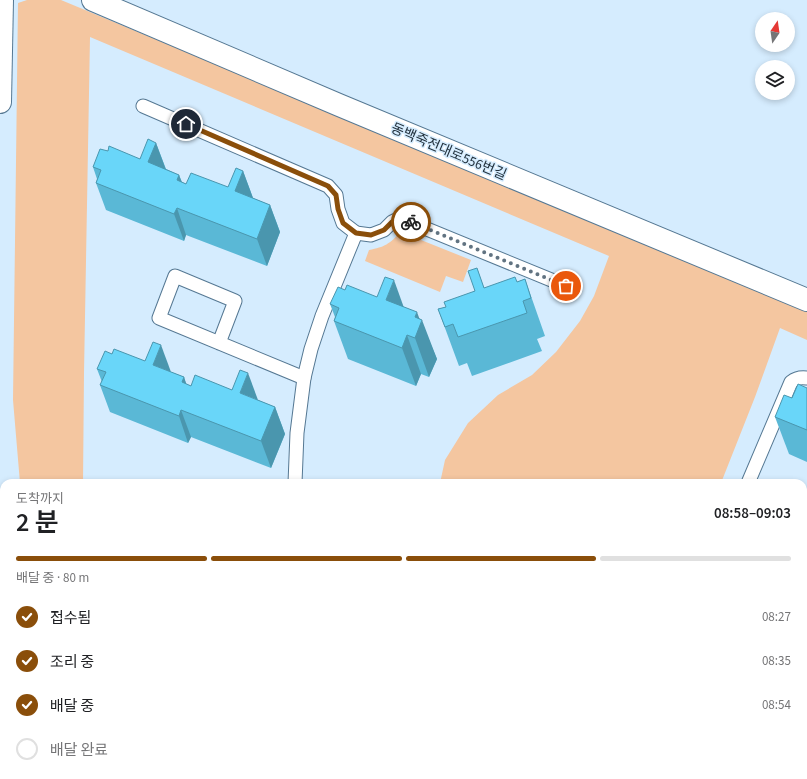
<!DOCTYPE html>
<html lang="ko">
<head>
<meta charset="utf-8">
<style>
  body { margin:0; font-family:"Source Sans 3","Noto Sans KR",sans-serif; background:#f2f2f2; color:#202124; height:100vh; display:flex; flex-direction:column; font-size:15px; white-space:nowrap }
  * { box-sizing:border-box; margin:0 }
  p { font-size:13px; color:#757577 }
  .icon { flex:none; width:22px; height:22px; fill:none; stroke:currentColor; stroke-width:2; stroke-linecap:round; stroke-linejoin:round }
  .map { position:relative; flex:1; overflow:hidden }
  .drawer { position:absolute; left:0px; top:479px; width:807px; height:300px; display:flex; flex-direction:column; background:#fff; border-radius:12px 12px 0 0; box-shadow:0 2px 6px #0003 }
  .drawer>* { flex:none }
  .needle { width:26px; rotate:13deg }
  .controls { position:absolute; left:755px; top:12px; display:grid; gap:8px }
  .controls a { display:grid; place-items:center; width:40px; height:40px; border-radius:50%; background:#fff; box-shadow:0 2px 6px #0003; font-size:20px }
  .pin { position:absolute; display:grid; place-items:center; width:34px; height:34px; color:#fff; margin:-17px; border:2px solid #fff; border-radius:50%; box-shadow:0 1px 4px #0007 }
  .courier { position:absolute; display:grid; place-items:center; width:40px; height:40px; margin:-20px; border:3px solid #8a4e0a; border-radius:50%; background:#fff; color:#222; box-shadow:0 1px 5px #0007 }
  .overview em { font-style:normal; font-weight:600 }
  .overview div { display:flex; flex-direction:column-reverse }
  .overview { display:flex; align-items:center; justify-content:space-between; height:68px; padding:0 16px }
  h1 { font-size:26px; font-weight:600; line-height:30px }
  .bar { display:grid; grid-template-columns:repeat(4,1fr); gap:6px 4px; align-content:center; height:48px; padding:0 16px }
  .bar i { height:5px; border-radius:3px; background:#e0e0e0 }
  .bar .current { background:#8a4e0a }
  .bar p { grid-column:span 4 }
  ol { padding:0 16px; list-style:none }
  li { display:flex; align-items:center; gap:12px; height:44px }
  li p { margin-inline-start:auto }
  li .icon { padding:4px; border-radius:50%; background:#8a4e0a; color:#fff; stroke-width:4 }
  li:last-child { color:#757577 }
  li i { width:22px; height:22px; border:2px solid #e0e0e0; border-radius:50% }
  .map>svg:first-child { display:block }
  .green { fill:#f4c6a0 }
  .lines { fill:none; stroke-linecap:round; stroke-linejoin:round }
  .service-casing { stroke:#557893; stroke-width:15 }
  .minor-casing { stroke:#557893; stroke-width:24 }
  .secondary-casing { stroke:#557893; stroke-width:24 }
  .service { stroke:#fff; stroke-width:13 }
  .minor { stroke:#fff; stroke-width:22 }
  .secondary { stroke:#fff; stroke-width:22 }
  .wall { fill:#5ab8d6 }
  .shaded-wall { fill:#4a96ae }
  .building { fill:#69d6f9; stroke:#4a96ae }
  .done { stroke:#617381; stroke-width:4; stroke-dasharray:0 7.2 }
  .route { stroke:#8a4e0a; stroke-width:5 }
  .labels { text-anchor:middle; stroke-width:3; stroke-linejoin:round; paint-order:stroke }
  .street-label { font-size:14px; fill:#23323e; stroke:#d5ecfe }
</style>
</head>
<body>
<div class="map">
<svg width="807" height="779" viewBox="0 0 807 779">
  <rect width="100%" height="100%" fill="#d5ecfe"/>
  <g class="green">
    <polygon points="27,0 61,0 807,310 807,340 780,328 755,397 721,483 440,483 445,460 468,423 498,395 532,375 556,352 580,321 594,296 609,256 90,37 84,373 83,483 20,483 13,400 18,3"/>
    <path d="M401,232L471,260L463,282L446,276L440,292L365,261L369,250C385,247 389,244 401,232Z"/>
    <polygon points="803,490 807,491 807,518 803,513"/>
    <polygon points="807,704 807,731 803,729 803,713"/>
    <rect x="20" y="775" width="58" height="4"/>
  </g>
  <g class="lines">
    <defs>
      <g id="service">
        <polyline points="143,106 328,186 336,195 338,209 343,223 356,233 322,316 311,349 304,378 297,433 295,483"/>
        <polyline points="356,233 371,235 384,230 392,222 400,218 566,286"/>
        <polyline points="219,343 235,301 175,276 159,318 304,378"/>
        <path d="M748,483L791,382C796,378 800,377 807,378"/>
        <polyline points="803,562 807,564"/>
        <polyline points="803,753 807,755"/>
        <polyline points="307,775 316,779"/>
        <polyline points="326,779 326,775"/>
        <polyline points="667,779 669,775"/>
      </g>
      <polyline id="minor" points="93,0 339,105 807,300"/>
      <polyline id="secondary" points="0,102 2,0"/>
    </defs>
    <use href="#service" class="service-casing"/>
    <use href="#minor" class="minor-casing"/>
    <use href="#secondary" class="secondary-casing"/>
    <use href="#service" class="service"/>
    <use href="#minor" class="minor"/>
    <use href="#secondary" class="secondary"/>
  </g>
  <g class="wall">
    <polygon points="156,143 166,169 179,175 182,182 186,184 228,187 243,171 253,198 270,205 280,232 267,266 186,235 184,241 106,210 96,183 97,179 93,167 140,159"/>
    <polygon points="477,268 484,288 517,282 525,279 545,336 537,339 542,351 472,376 467,363 459,366 438,309 446,307 475,291"/>
    <polygon points="345,290 404,307 420,319 437,359 429,377 421,374 416,386 348,359 334,321 335,317 330,304"/>
    <polygon points="112,354 171,372 184,377 186,384 191,386 258,400 275,407 285,434 271,468 191,437 188,443 110,412 100,385 102,382 97,369"/>
    <polygon points="807,388 807,462 789,454 775,417 792,398"/>
    <polygon points="803,589 807,593 807,665 803,663"/>
    <polygon points="108,775 183,775 193,779 110,779"/>
    <polygon points="393,775 455,775 453,779 403,779"/>
    <polygon points="610,775 650,775 649,779 620,779"/>
    <polygon points="670,775 798,775 807,779 672,779"/>
  </g>
  <g class="shaded-wall">
    <polygon points="156,143 166,170 148,162"/>
    <polygon points="243,171 253,198 235,191"/>
    <polygon points="179,175 189,202 177,180"/>
    <polygon points="270,205 280,232 267,266 257,239"/>
    <polygon points="177,208 186,235 184,241 174,214"/>
    <polygon points="394,280 408,319 386,300"/>
    <polygon points="417,312 421,323 422,320 437,359 429,377 415,338 415,317"/>
    <polygon points="407,335 421,374 416,386 402,348"/>
    <polygon points="161,345 171,372 153,365"/>
    <polygon points="248,373 258,400 240,393"/>
    <polygon points="184,377 193,404 182,382"/>
    <polygon points="275,407 285,434 271,468 261,441"/>
    <polygon points="181,410 191,437 188,443 179,416"/>
    <polygon points="806,590 807,593 807,626 803,615 803,597"/>
    <polygon points="432,775 441,775 443,779 434,779"/>
    <polygon points="448,775 455,775 453,779 449,779"/>
    <polygon points="640,775 650,775 649,779 641,779"/>
  </g>
  <g class="building">
    <polygon points="148,139 156,143 148,162 179,175 177,180 186,184 191,173 228,187 236,168 243,171 235,191 270,205 257,239 177,208 174,214 96,183 101,170 93,167 100,149 108,151 109,146 140,159"/>
    <polygon points="477,268 484,288 515,277 517,282 525,279 531,298 523,301 527,313 458,337 453,324 445,327 438,309 446,307 444,302 475,291 468,271"/>
    <polygon points="385,277 394,280 386,300 417,312 415,317 422,320 415,338 407,335 402,348 334,321 339,308 330,304 338,287 345,290 347,285 377,297"/>
    <polygon points="153,342 161,345 153,365 184,377 182,382 191,386 195,375 232,390 240,370 248,373 240,393 275,407 261,441 181,410 179,416 100,385 106,372 97,369 105,351 112,354 114,349 145,361"/>
    <polygon points="798,384 807,388 807,430 775,417 784,395 792,398"/>
    <polygon points="803,589 806,590 803,597"/>
    <polygon points="803,607 807,609 807,634 803,632"/>
    <polygon points="115,775 183,775 193,779 114,779"/>
    <polygon points="249,775 258,775 256,779 247,779"/>
    <polygon points="683,775 798,775 807,779 693,779"/>
  </g>
  <g class="lines">
    <polyline class="done" points="411,222 566,286"/>
    <polyline class="route" points="186,124 328,186 336,195 338,209 343,223 356,233 371,235 384,230 392,222 400,218 411,222"/>
  </g>
  <g class="labels">
    <g class="street-label">
      <text transform="translate(449 151) rotate(23)" y="5">동백죽전대로556번길</text>
    </g>
  </g>
</svg>
<div class="controls">
<a><svg class="needle" viewBox="-14 -14 28 28"><path d="M0-13l5 13h-10z" fill="#e53935"/><path d="M0 13l5-13h-10z" fill="#757577"/></svg></a>
<a><svg class="icon" aria-label="layers" viewBox="0 0 24 24"><path d="M12 4l9 5-9 5-9-5zM3 14l9 5 9-5"/></svg></a>
</div>
<div class="pin" style="left:566px;top:286px;background:#ea580c"><svg class="icon" aria-label="bag" viewBox="0 0 24 24"><path d="M5 8h14l-1 12H6zM9 8a3 3 0 0 1 6 0"/></svg></div>
<div class="pin" style="left:186px;top:124px;background:#1f2937"><svg class="icon" aria-label="home" viewBox="0 0 24 24"><path d="M3 11l9-7 9 7M6 9v11h12V9"/></svg></div>
<div class="courier" style="left:411px;top:222px"><svg class="icon" aria-label="bike" viewBox="0 0 24 24"><circle cx="6" cy="16" r="4"/><circle cx="18" cy="16" r="4"/><path d="M6 16l4-8h5l3 8M10 8l3 8H6M13 5h3"/></svg></div>
<section class="drawer">
<div class="overview"><div><h1>2 분</h1><p>도착까지</p></div><em>08:58–09:03</em></div>
<div class="bar"><i class="current"></i><i class="current"></i><i class="current"></i><i></i><p>배달 중 · 80 m</p></div>
<ol>
<li><svg class="icon" aria-label="check" viewBox="0 0 24 24"><path d="M5 12l5 5 9-10"/></svg>접수됨<p>08:27</p></li>
<li><svg class="icon" aria-label="check" viewBox="0 0 24 24"><path d="M5 12l5 5 9-10"/></svg>조리 중<p>08:35</p></li>
<li><svg class="icon" aria-label="check" viewBox="0 0 24 24"><path d="M5 12l5 5 9-10"/></svg>배달 중<p>08:54</p></li>
<li><i></i>배달 완료</li>
</ol>
</section>
</div>
</body>
</html>
